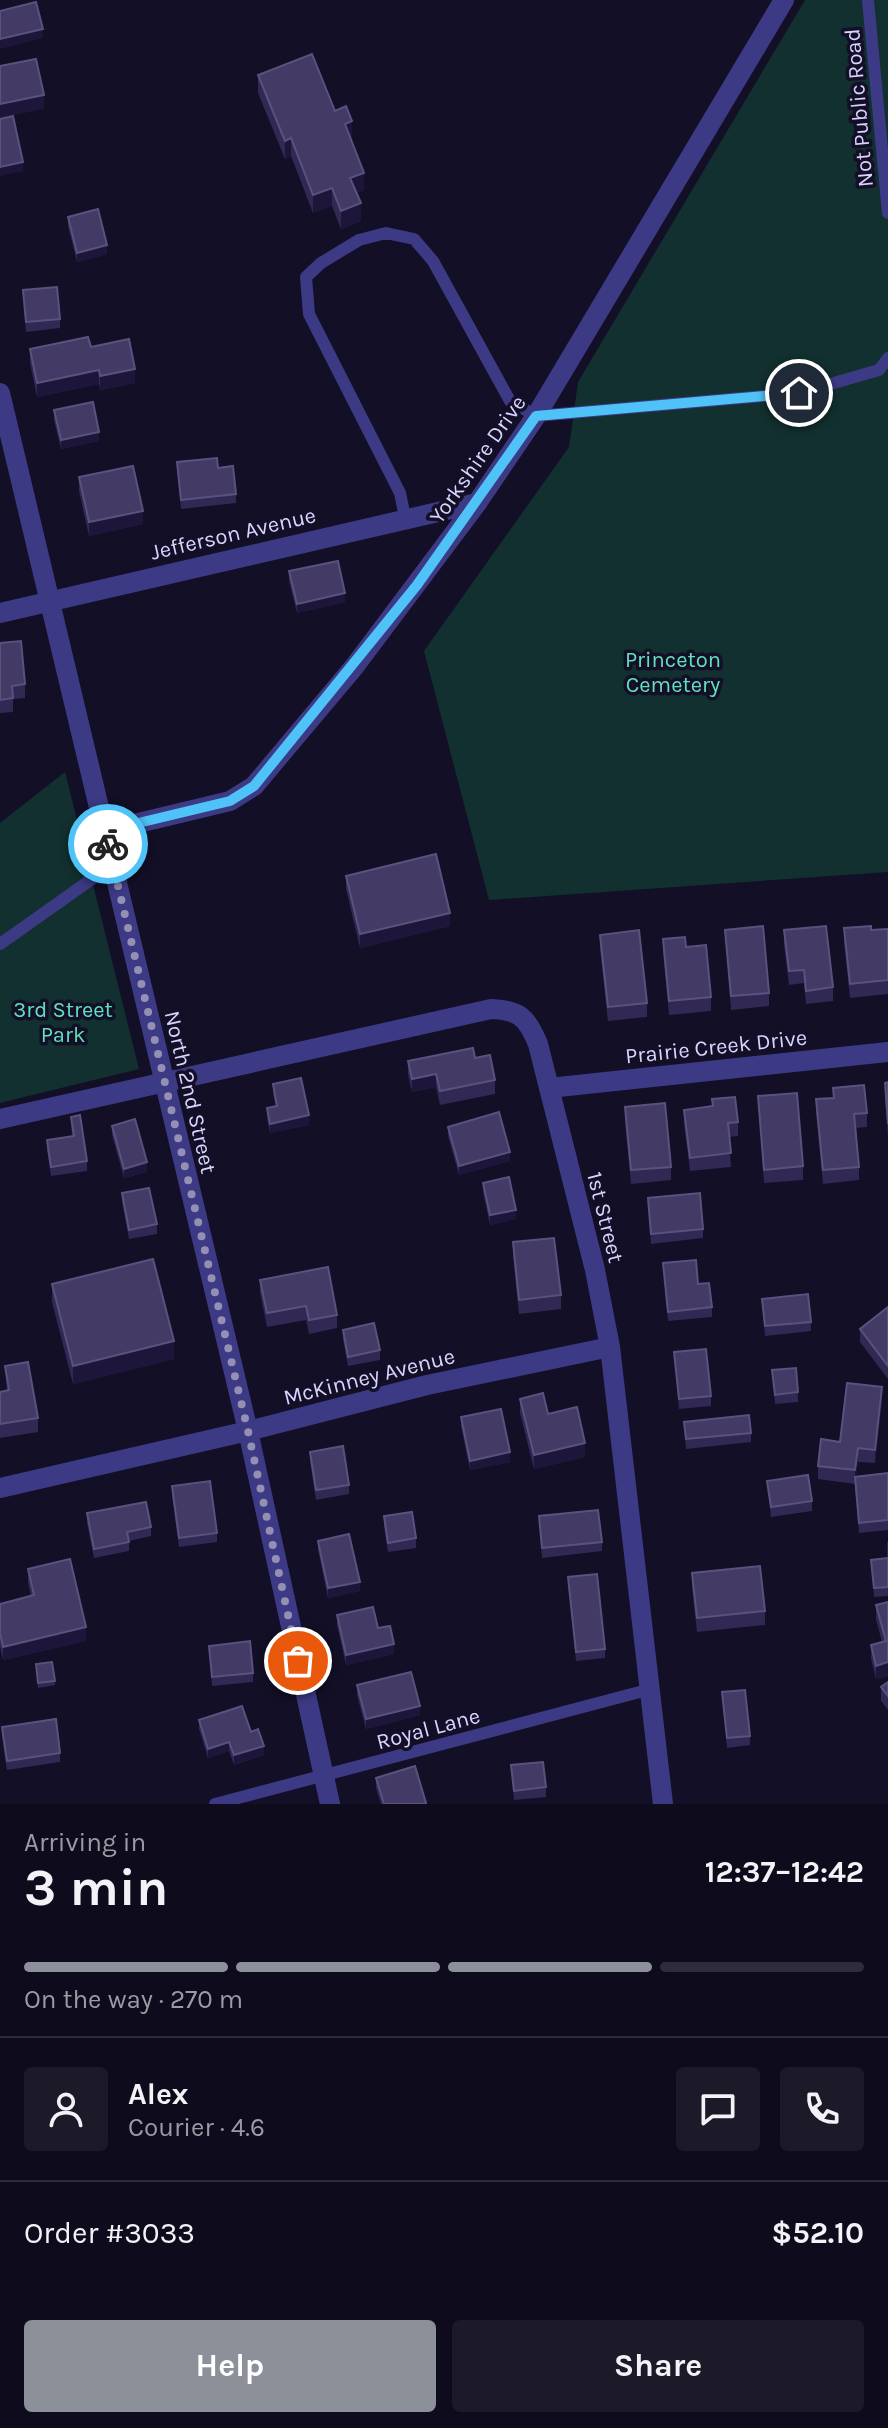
<!DOCTYPE html>
<html lang="en">
<head>
<meta charset="utf-8">
<style>
  body { margin:0; font-family:Karla,sans-serif; background:#1c1929; color:#f1f3f6; height:100vh; display:flex; flex-direction:column; font-size:30px; white-space:nowrap }
  * { box-sizing:border-box; margin:0 }
  p { font-size:26px; color:#9b9ba3 }
  .icon { flex:none; width:44px; height:44px; fill:none; stroke:currentColor; stroke-width:2; stroke-linecap:round; stroke-linejoin:round }
  .map { position:relative; height:1804px; overflow:hidden }
  .details { display:flex; flex-direction:column; background:#0e0b1c; flex:1 }
  .details>* { flex:none }
  .pin { position:absolute; display:grid; place-items:center; width:68px; height:68px; color:#fff; margin:-34px; border:4px solid #fff; border-radius:50%; box-shadow:0 2px 8px #0007 }
  .courier { position:absolute; display:grid; place-items:center; width:80px; height:80px; margin:-40px; border:6px solid #4fc3f7; border-radius:50%; background:#fff; color:#222; box-shadow:0 2px 10px #0007 }
  .headline em { font-style:normal; font-weight:700 }
  .headline div { display:flex; flex-direction:column-reverse }
  .headline { display:flex; align-items:center; justify-content:space-between; height:136px; padding:0 24px }
  h1 { font-size:52px; font-weight:700; line-height:60px }
  .bar { display:grid; grid-template-columns:repeat(4,1fr); gap:12px 8px; align-content:center; height:96px; padding:0 24px }
  .bar i { height:10px; border-radius:6px; background:#2e2b3b }
  .bar .active { background:#8c9099 }
  .bar p { grid-column:span 4 }
  .line { display:flex; align-items:center; gap:20px; padding:0 24px; border-top:2px solid #2e2b3b }
  .line div { flex:1 }
  .round { display:grid; place-items:center; flex:none; width:84px; height:84px; border-radius:8px; background:#1c1929 }
  .action { display:flex; gap:16px; margin-top:auto; padding:16px 24px }
  .action a { flex:1; height:92px; border-radius:8px; background:#8c9099; color:#fff; font-size:32px; font-weight:700; line-height:92px; text-align:center }
  .action a+a { background:#1c1929; color:#f1f3f6 }
  .map>svg:first-child { display:block }
  .green { fill:#12302f }
  .lines { fill:none; stroke-linecap:round; stroke-linejoin:round }
  .service { stroke:#3d3a85; stroke-width:12 }
  .minor { stroke:#3d3a85; stroke-width:20 }
  .tertiary { stroke:#3d3a85; stroke-width:20 }
  .wall { fill:#312854 }
  .shaded-wall { fill:#1d163a }
  .building { fill:#433a66; stroke:#5a527e; stroke-width:2 }
  .done { stroke:#948fb3; stroke-width:8; stroke-dasharray:0 14.4 }
  .route { stroke:#4fc3f7; stroke-width:10 }
  .labels { text-anchor:middle; stroke-width:7; stroke-linejoin:round; paint-order:stroke }
  .street-label { font-size:22px; fill:#d9d4ff; stroke:#130f26 }
  .park-label { font-size:22px; fill:#5fe0c0; stroke:#130f26 }
</style>
</head>
<body>
<div class="map">
<svg width="888" height="1804" viewBox="0 0 888 1804">
  <rect width="100%" height="100%" fill="#130f26"/>
  <g class="green">
    <polygon points="805,0 888,0 888,872 489,900 424,651 569,447 578,382"/>
    <polygon points="65,772 139,1069 0,1103 0,823"/>
  </g>
  <g class="lines">
    <g class="service">
      <polyline points="868,0 888,213"/>
      <polyline points="405,517 400,493 309,314 306,277 321,263 359,240 386,233 414,239 433,261 510,401 536,416 799,393 879,370 888,358"/>
      <polyline points="0,944 113,864"/>
      <polyline points="215,1804 651,1689"/>
    </g>
    <g class="minor">
      <polyline points="0,613 477,503"/>
      <polyline points="105,831 230,801 254,786 354,667 477,503 536,416 784,0"/>
      <polyline points="549,1088 888,1052"/>
      <path d="M0,1119L491,1009C519,1010 527,1017 538,1044L595,1270L610,1347L663,1804"/>
      <polyline points="248,1431 427,1385 610,1347"/>
    </g>
    <g class="tertiary">
      <polyline points="0,393 248,1431 330,1804"/>
      <polyline points="0,1488 248,1431"/>
    </g>
  </g>
  <g class="wall">
    <polygon points="258,75 335,111 352,138 351,139 364,190 357,193 361,221 341,229 332,206 313,213 291,156 285,159 258,93"/>
    <polygon points="68,217 107,254 77,262 68,226"/>
    <polygon points="23,290 60,319 60,328 26,332"/>
    <polygon points="91,347 135,383 100,390 99,384 37,397 30,363 30,349"/>
    <polygon points="54,410 99,441 61,449 54,420"/>
    <polygon points="177,462 218,468 236,494 236,503 181,509"/>
    <polygon points="79,477 143,524 89,536 79,491"/>
    <polygon points="289,571 345,602 297,613 289,581"/>
    <polygon points="0,643 25,684 25,698 13,699 13,712 0,713"/>
    <polygon points="346,876 450,926 360,948 346,889"/>
    <polygon points="844,928 871,930 888,929 888,994 850,998 844,942"/>
    <polygon points="725,930 769,993 769,1006 731,1010"/>
    <polygon points="784,930 833,987 833,1001 806,1004 804,983 789,985 784,944"/>
    <polygon points="600,935 647,1003 647,1017 608,1021 600,949"/>
    <polygon points="663,939 686,947 711,997 711,1011 669,1015 663,952"/>
    <polygon points="475,1058 495,1080 495,1094 440,1105 436,1087 412,1092 408,1075 408,1061"/>
    <polygon points="888,1082 888,1138 885,1096 885,1083"/>
    <polygon points="273,1084 309,1125 270,1133 267,1118 267,1108 276,1106 273,1094"/>
    <polygon points="833,1088 867,1113 867,1127 856,1128 859,1167 859,1180 823,1184 816,1113 816,1099 833,1098"/>
    <polygon points="758,1096 803,1166 803,1180 764,1183"/>
    <polygon points="712,1099 738,1122 738,1136 729,1137 731,1167 690,1171 684,1123 684,1110 712,1106"/>
    <polygon points="625,1107 671,1167 671,1180 631,1184 625,1121"/>
    <polygon points="71,1117 87,1161 87,1171 51,1176 47,1150 47,1140 72,1137"/>
    <polygon points="112,1126 147,1172 124,1178 112,1135"/>
    <polygon points="448,1127 510,1161 459,1175 448,1136"/>
    <polygon points="483,1183 516,1219 490,1225 483,1192"/>
    <polygon points="122,1193 157,1224 157,1234 129,1239 122,1202"/>
    <polygon points="648,1198 703,1229 703,1238 651,1244"/>
    <polygon points="513,1242 561,1295 561,1309 519,1314 513,1256"/>
    <polygon points="663,1263 698,1284 712,1307 712,1317 668,1321"/>
    <polygon points="260,1280 337,1315 337,1328 309,1334 306,1320 267,1327 260,1293"/>
    <polygon points="52,1284 174,1359 73,1384 52,1302"/>
    <polygon points="762,1299 811,1322 811,1331 765,1336"/>
    <polygon points="888,1307 888,1379 860,1342 860,1329"/>
    <polygon points="343,1330 380,1350 380,1360 348,1366 343,1339"/>
    <polygon points="674,1352 711,1396 711,1406 679,1409"/>
    <polygon points="5,1366 38,1418 38,1432 0,1438 0,1392 7,1390"/>
    <polygon points="772,1370 798,1392 798,1402 775,1404"/>
    <polygon points="520,1399 548,1414 585,1457 534,1469 520,1413"/>
    <polygon points="882,1401 875,1463 858,1462 856,1476 888,1473 888,1530 859,1533 855,1484 818,1479 818,1466 840,1442"/>
    <polygon points="461,1417 510,1462 470,1470 461,1426"/>
    <polygon points="684,1422 751,1433 751,1442 686,1449"/>
    <polygon points="310,1452 349,1485 349,1494 316,1500 310,1461"/>
    <polygon points="767,1481 812,1501 812,1511 771,1517"/>
    <polygon points="172,1486 217,1533 217,1542 179,1547 172,1495"/>
    <polygon points="87,1513 151,1527 151,1536 129,1541 129,1551 94,1558 87,1523"/>
    <polygon points="384,1516 416,1538 416,1548 388,1552 384,1526"/>
    <polygon points="539,1516 602,1542 602,1551 542,1558"/>
    <polygon points="318,1541 360,1591 328,1598 318,1550"/>
    <polygon points="887,1542 888,1542 888,1596 874,1597 871,1560 887,1558"/>
    <polygon points="28,1569 86,1641 3,1660 0,1647 0,1604 31,1596 28,1583"/>
    <polygon points="692,1573 765,1611 765,1625 697,1632 692,1587"/>
    <polygon points="568,1577 605,1649 605,1658 576,1661"/>
    <polygon points="888,1602 888,1676 876,1679 871,1659 871,1645 882,1642 876,1619 876,1605"/>
    <polygon points="337,1615 378,1628 394,1654 346,1665 337,1625"/>
    <polygon points="209,1646 253,1673 253,1682 212,1686"/>
    <polygon points="36,1664 55,1681 55,1685 38,1688"/>
    <polygon points="888,1682 888,1710 881,1701 881,1687"/>
    <polygon points="357,1685 420,1715 366,1729 357,1695"/>
    <polygon points="722,1692 750,1736 750,1745 727,1748"/>
    <polygon points="199,1720 251,1732 264,1755 234,1765 229,1751 208,1758 199,1729"/>
    <polygon points="2,1727 60,1753 60,1762 7,1770 2,1736"/>
    <polygon points="511,1765 546,1787 546,1797 514,1800"/>
    <polygon points="376,1778 426,1804 381,1804 376,1788"/>
  </g>
  <g class="shaded-wall">
    <polygon points="43,29 43,38 0,49 0,39"/>
    <polygon points="44,95 44,109 0,118 0,104"/>
    <polygon points="352,121 352,138 345,141 345,124"/>
    <polygon points="291,138 291,156 285,159 285,141"/>
    <polygon points="23,162 23,171 0,176 0,167"/>
    <polygon points="364,173 364,190 350,196 350,178"/>
    <polygon points="332,188 332,206 313,213 313,195"/>
    <polygon points="361,203 361,221 341,229 341,211"/>
    <polygon points="107,245 107,254 77,262 77,253"/>
    <polygon points="135,369 135,383 100,390 100,376"/>
    <polygon points="99,370 99,384 37,397 37,383"/>
    <polygon points="99,432 99,441 61,449 61,440"/>
    <polygon points="143,511 143,524 89,536 89,522"/>
    <polygon points="345,593 345,602 297,613 297,604"/>
    <polygon points="450,913 450,926 360,948 360,934"/>
    <polygon points="436,1074 436,1087 412,1092 412,1079"/>
    <polygon points="309,1115 309,1125 270,1133 270,1124"/>
    <polygon points="510,1152 510,1161 459,1175 459,1166"/>
    <polygon points="147,1162 147,1172 124,1178 124,1169"/>
    <polygon points="516,1210 516,1219 490,1225 490,1215"/>
    <polygon points="174,1341 174,1359 73,1384 73,1366"/>
    <polygon points="882,1387 882,1401 875,1463 875,1450"/>
    <polygon points="585,1443 585,1457 534,1469 534,1455"/>
    <polygon points="858,1448 858,1462 855,1481 855,1470"/>
    <polygon points="510,1452 510,1462 470,1470 470,1461"/>
    <polygon points="360,1582 360,1591 328,1598 328,1588"/>
    <polygon points="86,1627 86,1641 3,1660 3,1647"/>
    <polygon points="394,1644 394,1654 346,1665 346,1655"/>
    <polygon points="888,1662 888,1676 876,1679 876,1666"/>
    <polygon points="420,1706 420,1715 366,1729 366,1719"/>
    <polygon points="229,1742 229,1751 208,1758 208,1749"/>
    <polygon points="264,1746 264,1755 234,1765 234,1755"/>
  </g>
  <g class="building">
    <polygon points="36,2 43,29 0,39 0,11"/>
    <polygon points="312,54 335,111 346,106 352,121 345,124 364,173 350,178 361,203 341,211 332,188 313,195 291,138 285,141 258,75"/>
    <polygon points="36,59 44,95 0,104 0,66"/>
    <polygon points="13,116 23,162 0,167 0,119"/>
    <polygon points="98,209 107,245 77,253 68,217"/>
    <polygon points="57,287 60,319 26,322 23,290"/>
    <polygon points="88,337 91,347 129,339 135,369 100,376 99,370 37,383 30,349"/>
    <polygon points="93,402 99,432 61,440 54,410"/>
    <polygon points="217,458 218,468 233,466 236,494 181,500 177,462"/>
    <polygon points="133,466 143,511 89,522 79,477"/>
    <polygon points="338,561 345,593 297,604 289,571"/>
    <polygon points="21,641 25,684 12,686 13,698 0,700 0,643"/>
    <polygon points="436,854 450,913 360,934 346,876"/>
    <polygon points="763,926 769,993 731,996 725,930"/>
    <polygon points="826,926 833,987 806,991 804,970 789,971 784,930"/>
    <polygon points="871,926 871,930 888,929 888,980 850,984 844,928"/>
    <polygon points="639,930 647,1003 608,1007 600,935"/>
    <polygon points="685,937 686,947 706,945 711,997 669,1001 663,939"/>
    <polygon points="473,1048 475,1058 490,1055 495,1080 440,1091 436,1074 412,1079 408,1061"/>
    <polygon points="301,1078 309,1115 270,1124 267,1108 277,1106 273,1084"/>
    <polygon points="888,1082 888,1124 885,1083"/>
    <polygon points="864,1085 867,1113 854,1114 859,1167 823,1170 816,1099 834,1098 833,1088"/>
    <polygon points="797,1093 803,1166 764,1170 758,1096"/>
    <polygon points="735,1097 738,1122 728,1123 731,1153 690,1158 684,1110 713,1106 712,1099"/>
    <polygon points="665,1103 671,1167 631,1170 625,1107"/>
    <polygon points="499,1112 510,1152 459,1166 448,1127"/>
    <polygon points="80,1115 87,1161 51,1167 47,1140 74,1136 71,1117"/>
    <polygon points="135,1119 147,1162 124,1169 112,1126"/>
    <polygon points="509,1177 516,1210 490,1215 483,1183"/>
    <polygon points="149,1188 157,1224 129,1230 122,1193"/>
    <polygon points="700,1193 703,1229 651,1234 648,1198"/>
    <polygon points="554,1238 561,1295 519,1300 513,1242"/>
    <polygon points="153,1259 174,1341 73,1366 52,1284"/>
    <polygon points="696,1260 698,1284 709,1283 712,1307 668,1312 663,1263"/>
    <polygon points="328,1267 337,1315 309,1320 306,1306 267,1313 260,1280"/>
    <polygon points="808,1294 811,1322 765,1326 762,1299"/>
    <polygon points="888,1307 888,1366 860,1329"/>
    <polygon points="374,1323 380,1350 348,1357 343,1330"/>
    <polygon points="706,1349 711,1396 679,1399 674,1352"/>
    <polygon points="28,1362 38,1418 0,1424 0,1392 9,1390 5,1366"/>
    <polygon points="796,1368 798,1392 775,1395 772,1370"/>
    <polygon points="847,1383 882,1387 875,1450 858,1448 855,1470 818,1466 821,1439 840,1442"/>
    <polygon points="543,1393 548,1414 577,1407 585,1443 534,1455 520,1399"/>
    <polygon points="501,1409 510,1452 470,1461 461,1417"/>
    <polygon points="749,1415 751,1433 686,1439 684,1422"/>
    <polygon points="343,1446 349,1485 316,1490 310,1452"/>
    <polygon points="888,1473 888,1520 859,1523 855,1477"/>
    <polygon points="808,1475 812,1501 771,1507 767,1481"/>
    <polygon points="210,1481 217,1533 179,1538 172,1486"/>
    <polygon points="146,1502 151,1527 127,1532 129,1542 94,1549 87,1513"/>
    <polygon points="598,1510 602,1542 542,1548 539,1516"/>
    <polygon points="412,1512 416,1538 388,1543 384,1516"/>
    <polygon points="349,1534 360,1582 328,1588 318,1541"/>
    <polygon points="888,1558 888,1587 874,1588 871,1560"/>
    <polygon points="70,1559 86,1627 3,1647 0,1633 0,1604 34,1595 28,1569"/>
    <polygon points="760,1566 765,1611 697,1618 692,1573"/>
    <polygon points="597,1574 605,1649 576,1652 568,1577"/>
    <polygon points="888,1602 888,1662 876,1666 871,1645 886,1641 876,1605"/>
    <polygon points="373,1607 378,1628 390,1626 394,1644 346,1655 337,1615"/>
    <polygon points="250,1641 253,1673 212,1677 209,1646"/>
    <polygon points="52,1662 55,1681 38,1683 36,1664"/>
    <polygon points="411,1672 420,1706 366,1719 357,1685"/>
    <polygon points="888,1682 888,1696 881,1687"/>
    <polygon points="745,1690 750,1736 727,1738 722,1692"/>
    <polygon points="242,1706 251,1732 258,1729 264,1746 234,1755 229,1742 208,1749 199,1720"/>
    <polygon points="56,1719 60,1753 7,1761 2,1727"/>
    <polygon points="543,1762 546,1787 514,1791 511,1765"/>
    <polygon points="415,1766 426,1803 422,1804 384,1804 376,1778"/>
  </g>
  <g class="lines">
    <polyline class="done" points="108,844 248,1431 298,1661"/>
    <polyline class="route" points="108,844 105,831 230,801 254,786 417,585 536,416 799,393"/>
  </g>
  <g class="labels">
    <g class="street-label">
      <text transform="translate(858 108) rotate(-95)" y="8">Not Public Road</text>
      <text transform="translate(477 459) rotate(-55)" y="8">Yorkshire Drive</text>
      <text transform="translate(233 533) rotate(-13)" y="8">Jefferson Avenue</text>
      <text transform="translate(716 1046) rotate(-6)" y="8">Prairie Creek Drive</text>
      <text transform="translate(191 1092) rotate(77)" y="8">North 2nd Street</text>
      <text transform="translate(606 1217) rotate(76)" y="8">1st Street</text>
      <text transform="translate(369 1376) rotate(-14)" y="8">McKinney Avenue</text>
      <text transform="translate(428 1728) rotate(-15)" y="8">Royal Lane</text>
    </g>
    <g class="park-label">
      <text x="673" y="667">Princeton<tspan x="673" dy="25">Cemetery</tspan></text>
      <text x="63" y="1017">3rd Street<tspan x="63" dy="25">Park</tspan></text>
    </g>
  </g>
</svg>
<div class="pin" style="left:298px;top:1661px;background:#ea580c"><svg class="icon" aria-label="bag" viewBox="0 0 24 24"><path d="M5 8h14l-1 12H6zM9 8a3 3 0 0 1 6 0"/></svg></div>
<div class="pin" style="left:799px;top:393px;background:#1f2937"><svg class="icon" aria-label="home" viewBox="0 0 24 24"><path d="M3 11l9-7 9 7M6 9v11h12V9"/></svg></div>
<div class="courier" style="left:108px;top:844px"><svg class="icon" aria-label="bike" viewBox="0 0 24 24"><circle cx="6" cy="16" r="4"/><circle cx="18" cy="16" r="4"/><path d="M6 16l4-8h5l3 8M10 8l3 8H6M13 5h3"/></svg></div>
</div>
<section class="details">
<div class="headline"><div><h1>3 min</h1><p>Arriving in</p></div><em>12:37–12:42</em></div>
<div class="bar"><i class="active"></i><i class="active"></i><i class="active"></i><i></i><p>On the way · 270 m</p></div>
<div class="line" style="height:144px"><a class="round"><svg class="icon" aria-label="person" viewBox="0 0 24 24"><circle cx="12" cy="8" r="4"/><path d="M4 21q1-7 8-7t8 7"/></svg></a><div><b>Alex</b><p>Courier · 4.6</p></div><a class="round"><svg class="icon" aria-label="chat" viewBox="0 0 24 24"><path d="M4 5h16v11H9l-5 4z"/></svg></a><a class="round"><svg class="icon" aria-label="phone" viewBox="0 0 24 24"><path d="M5 4h4l2 5-3 2q2 4 5 5l2-3 5 2v4C11 20 4 13 5 4z"/></svg></a></div>
<div class="line" style="height:104px"><div>Order #3033</div><b>$52.10</b></div>
<div class="action"><a>Help</a><a>Share</a></div>
</section>
</body>
</html>
